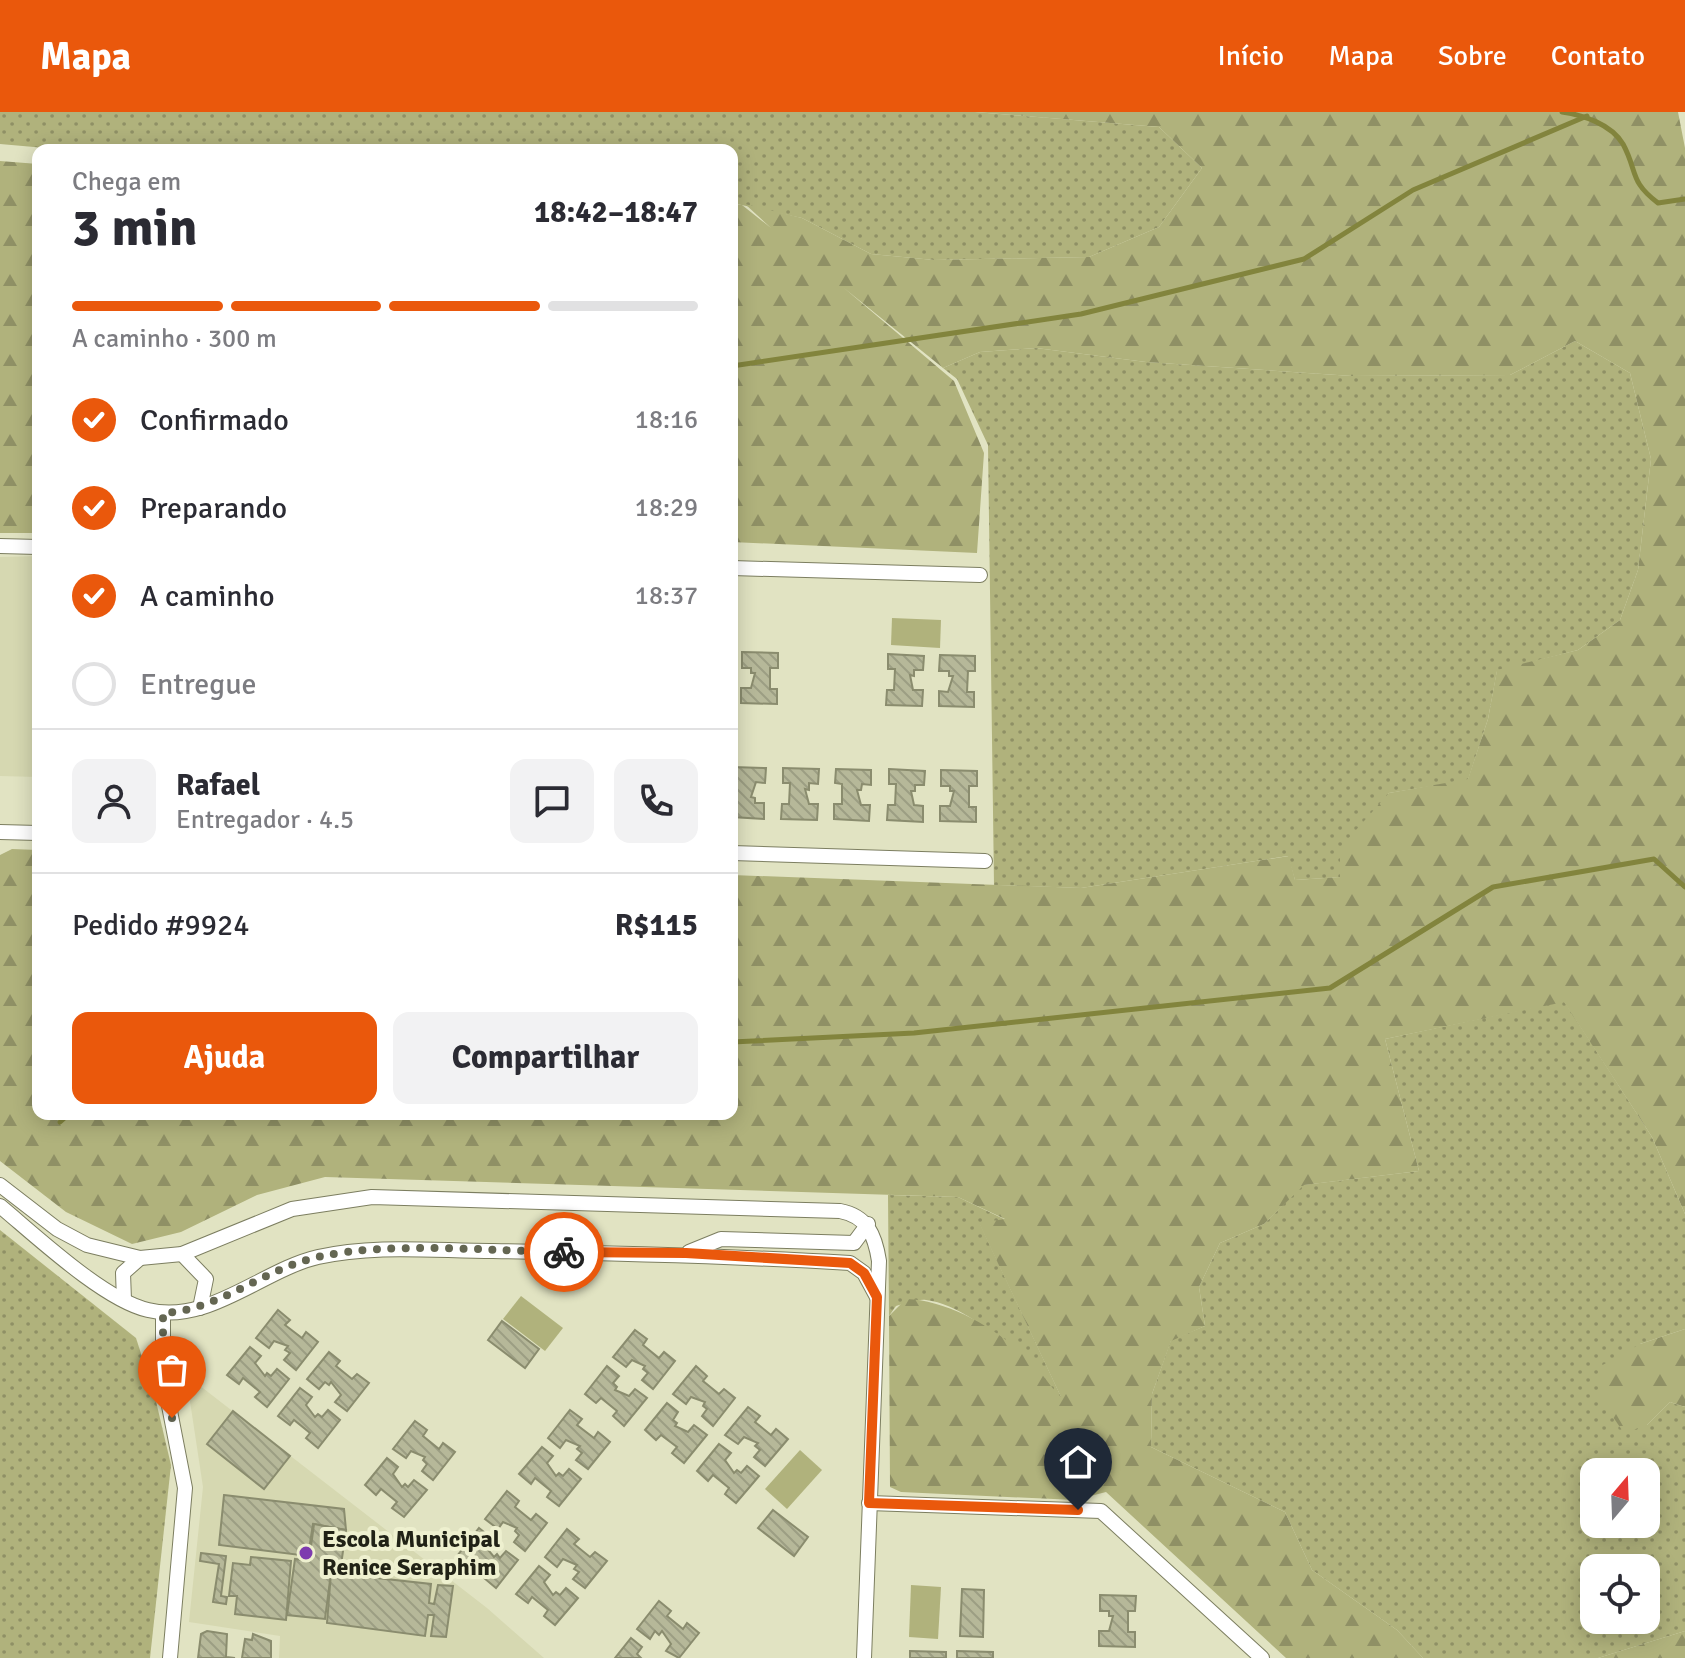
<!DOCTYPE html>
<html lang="pt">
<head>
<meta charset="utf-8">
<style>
  body { margin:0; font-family:Signika,sans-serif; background:#f2f2f3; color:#2b2b33; height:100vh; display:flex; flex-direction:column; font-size:30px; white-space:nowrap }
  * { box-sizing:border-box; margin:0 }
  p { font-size:26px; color:#7c7c81 }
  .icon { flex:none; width:44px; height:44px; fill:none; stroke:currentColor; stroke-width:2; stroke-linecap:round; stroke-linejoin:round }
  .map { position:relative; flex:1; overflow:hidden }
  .details { position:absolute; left:32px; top:32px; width:706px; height:976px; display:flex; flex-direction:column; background:#fff; border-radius:16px; box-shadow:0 4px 20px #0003 }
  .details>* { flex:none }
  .needle { width:52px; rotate:19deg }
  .fabs { position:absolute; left:1580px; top:1346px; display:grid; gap:16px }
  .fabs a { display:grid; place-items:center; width:80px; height:80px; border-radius:16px; background:#fff; box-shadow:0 4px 20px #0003; font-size:40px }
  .pin { position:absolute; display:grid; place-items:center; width:68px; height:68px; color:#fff; margin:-82px -34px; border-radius:50% 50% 50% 0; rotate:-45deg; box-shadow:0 0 8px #0007 }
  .pin .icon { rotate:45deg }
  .courier { position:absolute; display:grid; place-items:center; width:80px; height:80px; margin:-40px; border:6px solid #ea580c; border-radius:50%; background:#fff; color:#222; box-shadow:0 2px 10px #0007 }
  .head em { font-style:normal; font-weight:700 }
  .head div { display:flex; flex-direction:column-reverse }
  .head { display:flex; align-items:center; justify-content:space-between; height:136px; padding:0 40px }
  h1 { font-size:52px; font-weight:700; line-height:60px }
  .bar { display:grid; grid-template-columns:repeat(4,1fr); gap:12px 8px; align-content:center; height:96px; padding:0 40px }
  .bar i { height:10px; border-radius:6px; background:#e1e1e2 }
  .bar .selected { background:#ea580c }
  .bar p { grid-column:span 4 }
  .line { display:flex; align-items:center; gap:20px; padding:0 40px; border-top:2px solid #e1e1e2 }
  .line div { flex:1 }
  .round { display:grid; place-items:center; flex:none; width:84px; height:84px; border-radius:16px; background:#f2f2f3 }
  ol { padding:0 40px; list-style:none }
  li { display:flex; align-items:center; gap:24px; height:88px }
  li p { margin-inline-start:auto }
  li .icon { padding:8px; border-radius:50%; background:#ea580c; color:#fff; stroke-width:4 }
  li:last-child { color:#7c7c81 }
  li i { width:44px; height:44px; border:4px solid #e1e1e2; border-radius:50% }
  .primary-button { display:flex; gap:16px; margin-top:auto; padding:16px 40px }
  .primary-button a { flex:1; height:92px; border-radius:16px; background:#ea580c; color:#fff; font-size:32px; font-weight:700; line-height:92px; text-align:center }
  .primary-button a+a { background:#f2f2f3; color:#2b2b33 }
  header { display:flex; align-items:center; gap:48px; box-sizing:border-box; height:112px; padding:0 40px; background:#ea580c; color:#fff }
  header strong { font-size:38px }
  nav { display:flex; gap:44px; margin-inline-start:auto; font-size:28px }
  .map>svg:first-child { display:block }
  .built { fill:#d6d8b1 }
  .green { fill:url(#green-dots); fill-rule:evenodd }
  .forest { fill:url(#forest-firs) }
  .pitch { fill:#b0b27c }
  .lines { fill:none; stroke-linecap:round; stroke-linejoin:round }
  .stream { stroke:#82843d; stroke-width:5 }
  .building { fill:url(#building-back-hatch); stroke:#8a8c6e; stroke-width:2 }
  .minor-casing { stroke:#7c7e60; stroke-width:16 }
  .minor { stroke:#fff; stroke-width:14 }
  .done { stroke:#646652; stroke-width:8; stroke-dasharray:0 14.4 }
  .route { stroke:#ea580c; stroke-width:10 }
  .poi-dot { fill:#7e3baf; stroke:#eef0cf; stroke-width:3 }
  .labels { text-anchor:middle; stroke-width:8; stroke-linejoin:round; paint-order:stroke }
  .poi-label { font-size:24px; font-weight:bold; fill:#212216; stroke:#eef0cf; text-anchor:start }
</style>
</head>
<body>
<header>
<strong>Mapa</strong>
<nav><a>Início</a><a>Mapa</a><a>Sobre</a><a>Contato</a></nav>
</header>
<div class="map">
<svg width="1685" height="1546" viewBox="0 0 1685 1546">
  <defs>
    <pattern id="green-dots" width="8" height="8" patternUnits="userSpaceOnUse" patternTransform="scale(2)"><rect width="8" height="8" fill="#b0b27c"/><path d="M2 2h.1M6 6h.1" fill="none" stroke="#8f9065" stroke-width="1.8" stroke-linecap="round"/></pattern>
    <pattern id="forest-firs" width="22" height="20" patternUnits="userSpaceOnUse" patternTransform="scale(2)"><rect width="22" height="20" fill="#b0b27c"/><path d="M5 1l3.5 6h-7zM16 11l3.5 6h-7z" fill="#8f9065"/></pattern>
    <pattern id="building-back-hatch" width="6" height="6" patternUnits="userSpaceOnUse" patternTransform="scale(2)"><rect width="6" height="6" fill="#b6b899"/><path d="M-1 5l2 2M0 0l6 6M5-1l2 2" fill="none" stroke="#9c9e83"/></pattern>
  </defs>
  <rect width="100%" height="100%" fill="#e1e3c2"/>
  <g class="built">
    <polygon points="38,444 38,665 0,664 0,445"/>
    <polygon points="186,1263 487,1496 544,1546 279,1546 280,1524 189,1510 203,1375"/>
  </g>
  <g class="green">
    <polygon points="0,0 975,0 1159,15 1202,56 1159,115 1089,145 934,148 871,142 802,106 732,91 732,38 68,38 0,32"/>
    <polygon points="1575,229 1630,261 1651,347 1638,458 1620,508 1578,538 1497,559 1488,607 1468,668 1389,681 1341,765 1295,768 1288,744 1081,776 994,773 988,333 957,267 943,256 980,240 1036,236 1146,250 1352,264 1510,263"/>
    <path d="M1564,889L1652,1025L1685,1102V1217L1640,1232L1647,1313L1670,1290L1685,1295V1519L1598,1546H1423L1397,1518L1312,1458L1285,1400L1151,1335L1152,1282L1171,1228L1205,1214L1199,1175L1220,1131L1264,1112L1303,1073L1419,1059L1385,927ZM1594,1360H1646V1412H1594ZM1594,1456H1646V1508H1594Z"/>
    <path d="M888,1083L958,1085L1006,1108L980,1112L1063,1289C1031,1256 975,1194 926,1188C917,1187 905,1192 896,1194L889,1204Z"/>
    <polygon points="0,1118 136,1226 155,1285 171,1353 150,1546 0,1546"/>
  </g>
  <g class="forest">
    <path d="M975,0H1678L1685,36V1102L1652,1025L1564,890L1385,927L1419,1059L1304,1073L1264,1112L1220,1131L1199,1175L1205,1214L1171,1229L1152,1282L1151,1335L1285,1400L1312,1458L1397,1518L1423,1546H1286L1106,1380L1075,1388L901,1380L890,1375L889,1204L906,1187C949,1188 998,1218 1029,1247C1041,1259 1050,1275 1061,1285L979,1111L1005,1107L958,1085L325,1065L257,1083L181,1120L132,1132L66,1100L0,1049V743L12,737L38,738V1002H732V763L1081,776L1289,744L1295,768L1340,765V736L1389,681L1468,667L1488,607L1497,558L1578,538L1620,508L1638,458L1651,347L1630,261L1575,229L1510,263L1352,264L1146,250L1036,236L980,240L943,256L844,176L954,269L984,341L977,441L732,430V92L742,93L771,116L745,92L802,106L871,142L934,148L1089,145L1159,115L1202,56L1159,15Z"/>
    <polygon points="0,49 38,52 38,421 0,421"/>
    <polygon points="1685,1217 1685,1295 1670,1290 1647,1313 1624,1321 1602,1289 1599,1255 1640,1232"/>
    <polygon points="1685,1519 1685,1546 1598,1546"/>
  </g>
  <g class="pitch">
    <polygon points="892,506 941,508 940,536 891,533"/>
    <polygon points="521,1184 563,1216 545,1239 503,1207"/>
    <polygon points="800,1338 822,1358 787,1397 765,1377"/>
    <polygon points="911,1473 941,1475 938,1527 909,1525"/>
  </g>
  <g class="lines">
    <g class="stream">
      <path d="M1562,0C1583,3 1611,12 1623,32C1638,60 1629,69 1658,91L1685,87"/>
      <polyline points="732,254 1081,202 1304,147 1413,78 1587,4"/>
      <polyline points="732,930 914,921 1330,876 1493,775 1654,747 1685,775"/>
      <polyline points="60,1010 69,1002"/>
    </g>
  </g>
  <g class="building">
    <polygon points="742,540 778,541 778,556 770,556 770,577 777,577 777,592 741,591 741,576 751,576 755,561 751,561 751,556 742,556"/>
    <polygon points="888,542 924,544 923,558 914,558 914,564 910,563 913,578 923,578 922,594 886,593 887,578 894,578 895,557 888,557"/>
    <polygon points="940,543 975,544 975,559 968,559 967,580 974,580 974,595 939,594 939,579 948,580 953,564 949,564 949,559 939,559"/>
    <polygon points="732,655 766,656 765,671 756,670 751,685 755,686 755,691 764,691 764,707 732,705 737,670 732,670"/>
    <polygon points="783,656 819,657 818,672 809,671 809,678 805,677 809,692 818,692 817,708 781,707 782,692 789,692 790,671 783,671"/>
    <polygon points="836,657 871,658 871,673 862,672 861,678 857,678 861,693 870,693 869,709 834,707 834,692 842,692 842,672 835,671"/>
    <polygon points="889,657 925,659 924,673 915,673 915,679 911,679 914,693 923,694 923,710 887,708 888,693 895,693 896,672 889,672"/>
    <polygon points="941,658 977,659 977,674 969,674 969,695 976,695 976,710 940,709 940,694 950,694 954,679 950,679 950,674 941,674"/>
    <polygon points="278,1198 290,1208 285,1213 302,1226 306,1220 318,1230 296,1258 284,1248 290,1241 285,1238 288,1234 274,1229 269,1236 256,1226"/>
    <polygon points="502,1209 539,1237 525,1256 488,1228"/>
    <polygon points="635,1218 647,1227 643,1233 659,1246 664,1240 675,1249 653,1277 642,1268 648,1261 643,1257 645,1254 632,1248 626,1255 613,1245"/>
    <polygon points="250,1235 261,1244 255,1251 265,1264 267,1261 271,1264 277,1257 289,1267 267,1295 255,1285 260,1280 243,1266 239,1272 227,1263"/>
    <polygon points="329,1240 340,1249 336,1254 352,1267 357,1262 369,1271 347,1299 335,1290 341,1283 331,1270 329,1273 325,1270 319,1277 307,1267"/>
    <polygon points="607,1254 619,1264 613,1271 617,1275 615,1278 629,1284 635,1277 647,1286 624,1314 613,1304 617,1299 601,1286 596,1291 585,1282"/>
    <polygon points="696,1254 707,1264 703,1269 719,1282 724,1277 735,1286 713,1314 702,1304 707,1297 703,1294 705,1290 691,1285 686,1292 673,1282"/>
    <polygon points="300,1276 312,1285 306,1293 315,1305 318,1302 322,1305 328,1298 340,1308 318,1336 306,1326 310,1321 294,1308 290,1313 278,1304"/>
    <polygon points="667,1291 678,1300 673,1308 677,1311 675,1314 688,1320 694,1313 707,1323 684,1351 672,1341 677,1335 661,1323 656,1328 645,1318"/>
    <polygon points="748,1295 760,1304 755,1310 771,1323 776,1317 788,1327 765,1354 754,1345 760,1338 755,1334 758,1331 744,1325 738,1332 725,1323"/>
    <polygon points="570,1298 582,1307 577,1313 594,1326 598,1320 610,1330 588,1357 576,1348 582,1341 577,1337 580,1334 566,1328 560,1336 548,1326"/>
    <polygon points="233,1299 290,1344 264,1377 207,1332"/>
    <polygon points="415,1309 427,1318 423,1324 439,1337 443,1331 455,1340 433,1368 422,1359 427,1352 423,1348 425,1345 411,1339 406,1346 393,1337"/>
    <polygon points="719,1332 731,1341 725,1348 734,1361 737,1358 741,1361 747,1354 759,1364 736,1391 725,1382 729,1376 713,1363 708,1369 697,1359"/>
    <polygon points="542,1335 553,1344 547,1351 556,1364 559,1361 563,1364 569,1357 581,1367 559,1394 547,1385 551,1379 535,1366 531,1372 519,1362"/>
    <polygon points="387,1346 398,1355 393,1362 402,1375 405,1372 408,1375 414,1368 427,1378 404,1405 392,1396 397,1390 381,1377 376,1383 365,1373"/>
    <polygon points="507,1379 519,1389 515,1395 531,1408 536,1402 547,1411 525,1439 514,1430 519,1423 515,1419 517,1416 503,1410 498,1417 485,1407"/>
    <polygon points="224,1383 344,1397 346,1418 313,1412 308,1444 219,1433"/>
    <polygon points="773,1398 808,1425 794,1444 758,1416"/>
    <polygon points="314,1412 346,1418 340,1460 331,1461 325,1507 287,1503 295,1447 309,1449"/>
    <polygon points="479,1416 490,1425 484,1433 494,1445 497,1442 500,1446 506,1439 518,1448 496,1476 484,1466 489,1461 473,1448 468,1453 457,1444"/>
    <polygon points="567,1417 579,1427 574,1432 590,1445 595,1440 607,1449 585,1476 573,1467 579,1460 574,1457 577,1453 563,1447 557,1455 545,1445"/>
    <polygon points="201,1441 226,1444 221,1484 227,1485 226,1492 213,1490 219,1452 200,1449"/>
    <polygon points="251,1445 291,1449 286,1508 235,1502 237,1484 229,1484 233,1451 250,1453"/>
    <polygon points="539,1454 550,1463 544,1470 553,1483 556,1480 560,1483 566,1476 578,1486 555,1513 544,1504 548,1498 532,1485 528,1491 516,1482"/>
    <polygon points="331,1461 431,1472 429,1491 434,1492 438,1473 453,1474 446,1525 431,1524 434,1503 428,1503 425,1524 327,1511"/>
    <polygon points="962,1477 984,1478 983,1525 960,1524"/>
    <polygon points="1100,1483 1136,1484 1135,1499 1128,1499 1128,1520 1135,1520 1135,1535 1099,1534 1099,1519 1109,1519 1113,1504 1109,1504 1109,1499 1100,1499"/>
    <polygon points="659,1489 671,1499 667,1504 683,1517 687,1511 699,1521 679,1546 666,1539 671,1532 662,1519 659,1523 655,1519 650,1527 637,1517"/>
    <polygon points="207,1519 227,1522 226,1545 235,1546 198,1546 201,1522"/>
    <polygon points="253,1522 271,1529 271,1546 242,1546 245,1527 252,1528"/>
    <polygon points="631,1526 642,1535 637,1542 641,1546 615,1546"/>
    <polygon points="910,1539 946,1540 946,1546 910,1546"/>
    <polygon points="957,1539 993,1540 993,1546 957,1546"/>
  </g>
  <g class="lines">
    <defs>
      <g id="minor">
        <polyline points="0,434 38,435"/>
        <polyline points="732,456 980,463"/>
        <polyline points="0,720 38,721"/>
        <polyline points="732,741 985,749"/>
        <path d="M0,1073L57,1117L87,1133L140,1146L182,1142L292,1097L372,1085L840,1099C867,1104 875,1123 879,1149L864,1546"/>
        <path d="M0,1094C36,1124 104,1188 148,1198C208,1213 262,1158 318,1145C375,1132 436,1139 493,1139C613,1141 731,1144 850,1151L864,1161L877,1185"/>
        <polyline points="689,1140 721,1127 854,1131 868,1112"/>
        <polyline points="182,1142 206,1167 200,1196"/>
        <polyline points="124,1188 123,1161 140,1146"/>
        <polyline points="163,1201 163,1263 185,1376 170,1546"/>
        <polyline points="869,1391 1101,1399 1262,1546"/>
      </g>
    </defs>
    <use href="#minor" class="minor-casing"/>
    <use href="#minor" class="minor"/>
  </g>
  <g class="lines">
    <path class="done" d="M172,1306L163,1263V1201C220,1198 263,1157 318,1145C388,1129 490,1139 564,1140"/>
    <polyline class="route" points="564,1140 686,1141 850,1151 864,1161 877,1185 869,1391 1078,1398"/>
  </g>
  <circle class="poi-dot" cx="306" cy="1441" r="8"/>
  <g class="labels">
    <g class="poi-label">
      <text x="322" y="1435">Escola Municipal<tspan x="322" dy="28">Renice Seraphim</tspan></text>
    </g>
  </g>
</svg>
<div class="fabs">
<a><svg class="needle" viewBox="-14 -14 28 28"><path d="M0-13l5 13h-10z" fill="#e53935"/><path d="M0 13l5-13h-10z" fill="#7c7c81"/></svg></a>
<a><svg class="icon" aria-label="locate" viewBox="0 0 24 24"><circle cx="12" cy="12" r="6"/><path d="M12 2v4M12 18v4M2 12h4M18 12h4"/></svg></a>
</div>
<div class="pin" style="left:172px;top:1306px;background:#ea580c"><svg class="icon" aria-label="bag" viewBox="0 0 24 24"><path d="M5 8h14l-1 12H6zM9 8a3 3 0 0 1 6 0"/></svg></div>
<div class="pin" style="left:1078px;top:1398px;background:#1f2937"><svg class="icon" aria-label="home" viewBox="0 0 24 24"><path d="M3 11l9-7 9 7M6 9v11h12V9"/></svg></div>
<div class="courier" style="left:564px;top:1140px"><svg class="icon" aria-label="bike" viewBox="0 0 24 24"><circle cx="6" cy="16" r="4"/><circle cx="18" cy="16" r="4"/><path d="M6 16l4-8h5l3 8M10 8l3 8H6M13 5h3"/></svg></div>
<section class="details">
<div class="head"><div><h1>3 min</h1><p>Chega em</p></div><em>18:42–18:47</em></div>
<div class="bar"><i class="selected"></i><i class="selected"></i><i class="selected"></i><i></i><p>A caminho · 300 m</p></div>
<ol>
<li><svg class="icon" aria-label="check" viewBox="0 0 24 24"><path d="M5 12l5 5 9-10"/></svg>Confirmado<p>18:16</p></li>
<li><svg class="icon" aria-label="check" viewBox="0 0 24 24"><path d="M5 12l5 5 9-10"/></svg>Preparando<p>18:29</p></li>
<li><svg class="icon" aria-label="check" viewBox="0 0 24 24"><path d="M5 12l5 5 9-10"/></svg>A caminho<p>18:37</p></li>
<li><i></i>Entregue</li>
</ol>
<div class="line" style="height:144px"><a class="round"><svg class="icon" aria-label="person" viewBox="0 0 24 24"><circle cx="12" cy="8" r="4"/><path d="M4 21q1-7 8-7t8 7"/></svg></a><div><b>Rafael</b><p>Entregador · 4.5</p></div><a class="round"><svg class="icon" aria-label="chat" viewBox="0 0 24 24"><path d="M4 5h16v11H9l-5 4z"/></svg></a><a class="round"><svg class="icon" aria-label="phone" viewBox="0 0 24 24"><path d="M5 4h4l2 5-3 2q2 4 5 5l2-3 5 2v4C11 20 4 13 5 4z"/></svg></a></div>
<div class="line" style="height:104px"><div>Pedido #9924</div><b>R$115</b></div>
<div class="primary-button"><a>Ajuda</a><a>Compartilhar</a></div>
</section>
</div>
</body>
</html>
